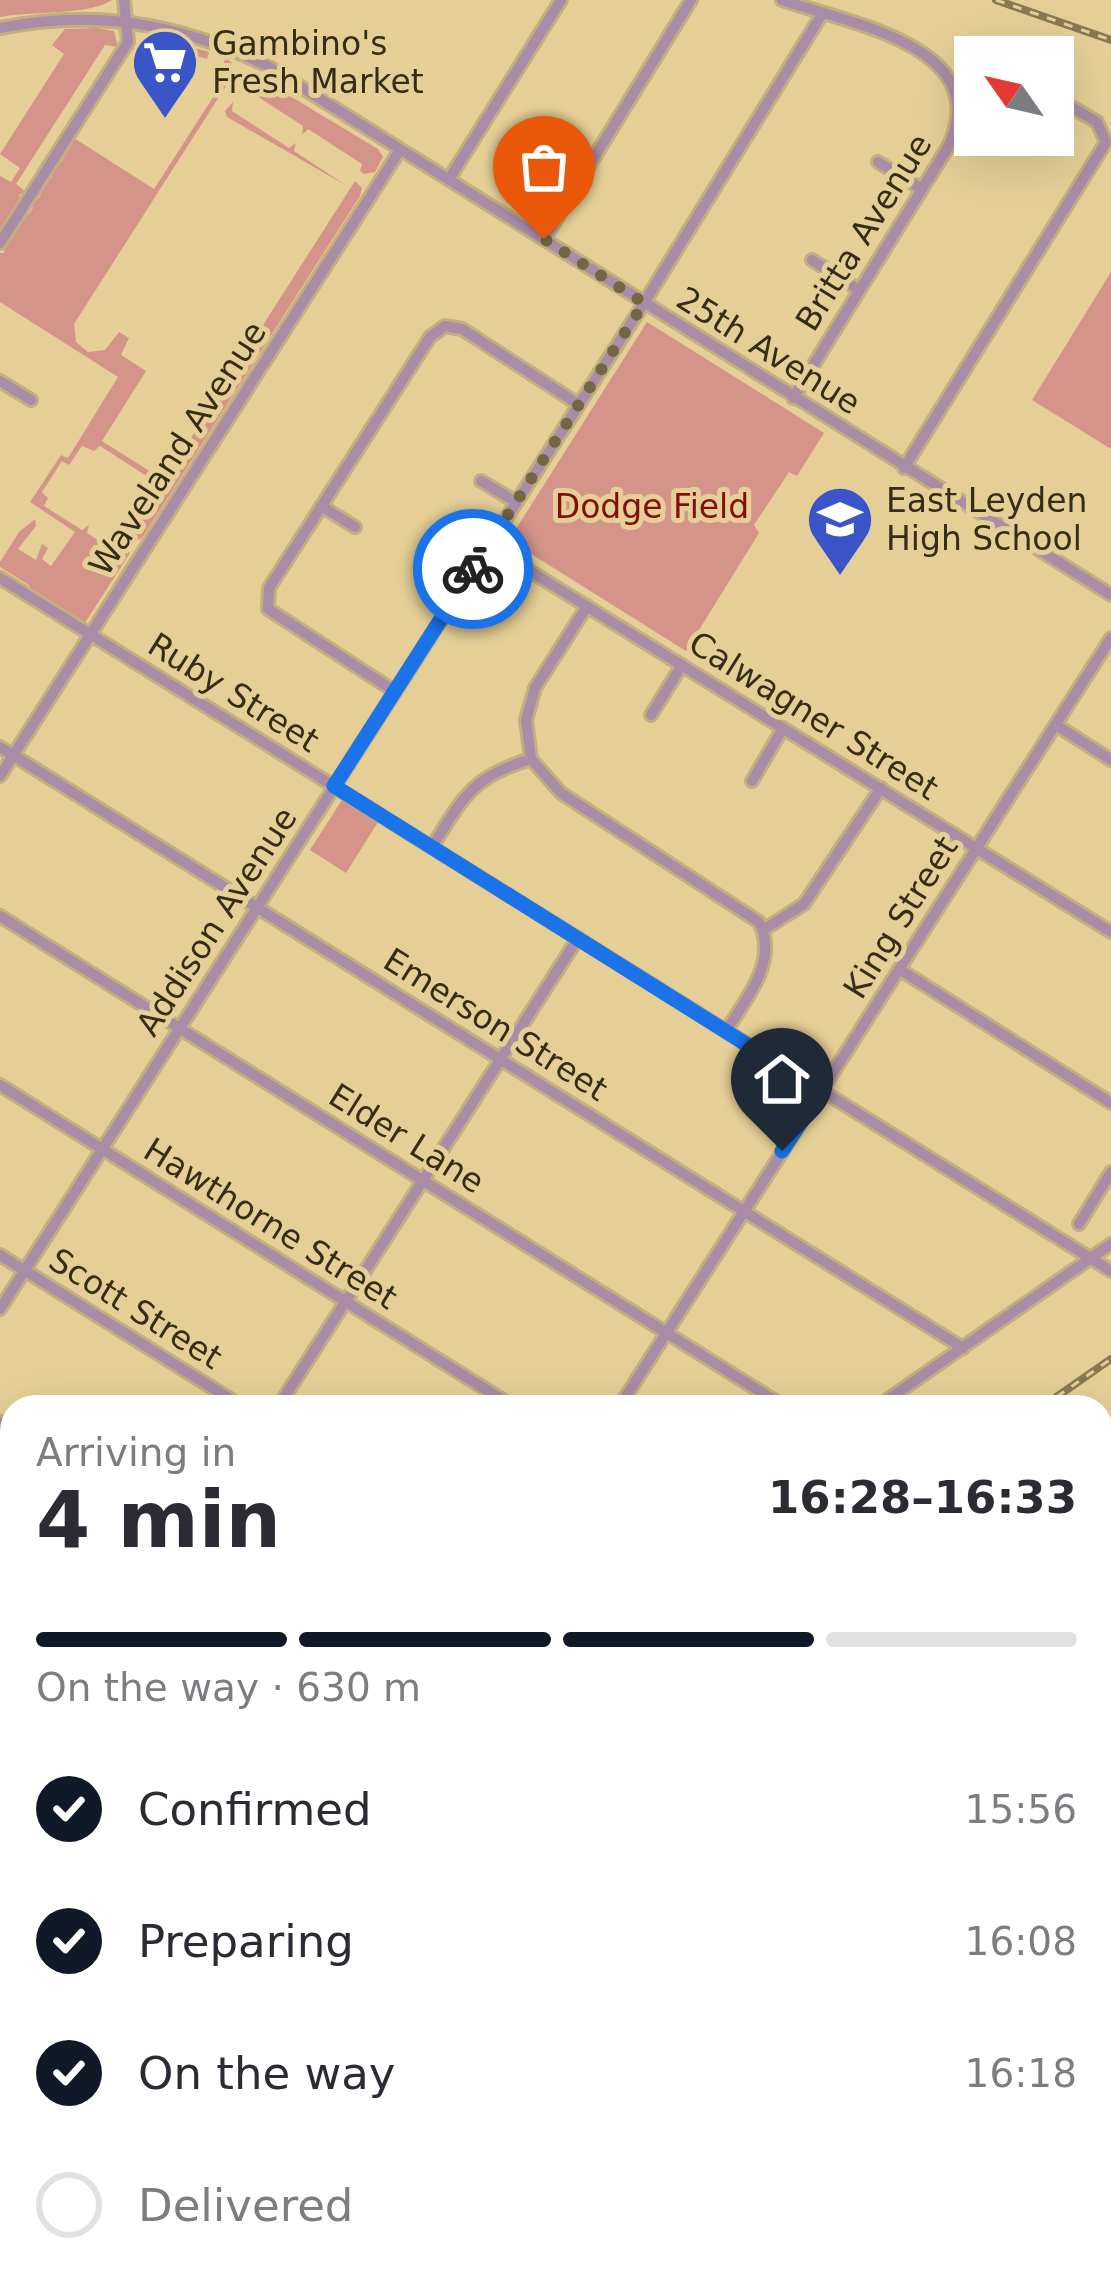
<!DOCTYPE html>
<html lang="en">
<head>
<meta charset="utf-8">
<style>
  body { margin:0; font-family:"DejaVu Sans",sans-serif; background:#f2f2f3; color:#2b2b33; height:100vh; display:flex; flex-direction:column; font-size:45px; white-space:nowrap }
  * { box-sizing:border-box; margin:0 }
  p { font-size:39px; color:#7c7c81 }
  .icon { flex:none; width:66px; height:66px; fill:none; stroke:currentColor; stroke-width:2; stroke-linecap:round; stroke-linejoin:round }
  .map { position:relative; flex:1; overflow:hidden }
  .drawer { position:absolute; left:0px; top:1395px; width:1113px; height:903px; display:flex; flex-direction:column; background:#fff; border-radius:36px 36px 0 0; box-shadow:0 12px 48px #0002 }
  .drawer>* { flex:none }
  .needle { width:78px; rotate:304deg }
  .tools { position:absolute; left:954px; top:36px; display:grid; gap:24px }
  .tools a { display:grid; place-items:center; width:120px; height:120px; border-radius:0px; background:#fff; box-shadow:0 12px 48px #0002; font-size:60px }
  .pin { position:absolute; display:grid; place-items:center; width:102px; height:102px; color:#fff; margin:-123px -51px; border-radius:50% 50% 50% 0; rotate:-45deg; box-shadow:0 0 12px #0007 }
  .pin .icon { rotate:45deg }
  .courier { position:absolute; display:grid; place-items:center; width:120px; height:120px; margin:-60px; border:9px solid #1a73e8; border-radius:50%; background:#fff; color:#222; box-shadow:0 3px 15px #0007 }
  .head em { font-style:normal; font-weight:800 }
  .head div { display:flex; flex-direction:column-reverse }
  .head { display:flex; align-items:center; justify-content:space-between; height:204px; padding:0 36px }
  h1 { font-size:78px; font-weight:800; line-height:90px }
  .bar { display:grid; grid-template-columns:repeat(4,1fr); gap:18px 12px; align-content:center; height:144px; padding:0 36px }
  .bar i { height:15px; border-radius:9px; background:#e1e1e2 }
  .bar .active { background:#111827 }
  .bar p { grid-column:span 4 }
  ol { padding:0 36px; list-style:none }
  li { display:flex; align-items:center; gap:36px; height:132px }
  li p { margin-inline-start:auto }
  li .icon { padding:12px; border-radius:50%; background:#111827; color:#fff; stroke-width:4 }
  li:last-child { color:#7c7c81 }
  li i { width:66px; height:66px; border:6px solid #e1e1e2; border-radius:50% }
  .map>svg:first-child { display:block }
  .green { fill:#d5948a }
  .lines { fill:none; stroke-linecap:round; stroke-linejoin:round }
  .minor-casing { stroke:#c3af7d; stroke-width:16 }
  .major-casing { stroke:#c3af7d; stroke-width:20 }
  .minor { stroke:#a98ca7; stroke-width:10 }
  .major { stroke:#845181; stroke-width:14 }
  .rail-casing { stroke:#887952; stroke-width:8 }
  .rail { stroke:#e6cf97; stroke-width:3; stroke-dasharray:9; stroke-linecap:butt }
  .done { stroke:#746643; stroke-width:12; stroke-dasharray:0 21.6 }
  .route { stroke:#1a73e8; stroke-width:15 }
  .labels { text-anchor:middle; stroke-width:10; stroke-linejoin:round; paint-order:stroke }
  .poi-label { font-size:33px; fill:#362d16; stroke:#e6cf97; text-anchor:start }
  .street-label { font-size:33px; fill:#362d16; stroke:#e6cf97 }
  .park-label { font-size:33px; fill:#7e110d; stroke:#e6cf97 }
</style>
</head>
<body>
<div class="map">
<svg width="1111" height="2296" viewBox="0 0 1111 2296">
  <rect width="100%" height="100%" fill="#e6cf97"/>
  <g class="green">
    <path d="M0,0H112C92,15 29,11 0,17Z"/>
    <polygon points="97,28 114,31 118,47 105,45 16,184 26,192 20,194 19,203 0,230 0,176 11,182 20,168 0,154 64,54 52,45 65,29"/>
    <polygon points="149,35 209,52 207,59 143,41 135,53 131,49"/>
    <polygon points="226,58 232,63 231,78 74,324 76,342 88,352 105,350 119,332 129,338 121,355 146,371 102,441 164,480 355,181 362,188 360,196 142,538 135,541 128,536 159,484 100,446 94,451 82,446 69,465 62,461 42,492 48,498 44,506 82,530 89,525 87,533 115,551 122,546 130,553 85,623 28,590 30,586 0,567 0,562 19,532 35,519 36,526 18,549 36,560 42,544 48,548 42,559 51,566 75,532 30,502 61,455 68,458 118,377 0,302 0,253 4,253 4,247 33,208 31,205 39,198 49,178 52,178 52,171 63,160 74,138 154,189 228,74 220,69"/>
    <polygon points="255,75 378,149 383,157 375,172 364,174 360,171 362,164 308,129 302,135 303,126 246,89 238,94 246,79"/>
    <polygon points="233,102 232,111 289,148 296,143 294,151 347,186 227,117 225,111"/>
    <polygon points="1111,272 1111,449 1032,400"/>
    <polygon points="647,322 824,433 797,476 789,472 754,525 759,533 686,651 509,540"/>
    <polygon points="342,800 378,822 346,873 310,850"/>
  </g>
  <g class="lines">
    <defs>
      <g id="minor">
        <path d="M782,0C847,23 997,46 948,147L793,398"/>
        <path d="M0,28C96,9 177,23 266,65L1111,595"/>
        <polyline points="953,87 975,81"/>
        <polyline points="878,162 922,189"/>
        <polyline points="449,179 561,0"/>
        <polyline points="544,239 691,0"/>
        <polyline points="0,243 128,42 124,0"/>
        <polyline points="812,260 859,290"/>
        <polyline points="0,381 31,400"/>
        <polyline points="904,468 1106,142 1097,122 1053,96"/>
        <polyline points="481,481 516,502"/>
        <polyline points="321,506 355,527"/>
        <polyline points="488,545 1111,932"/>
        <polyline points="0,578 1111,1271"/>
        <path d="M587,606L535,688L526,720L531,759L561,793L759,922C779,961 746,999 726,1031"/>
        <polyline points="394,691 268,609 269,588 430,337 445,326 462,329 578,404"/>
        <polyline points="651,715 682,665"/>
        <polyline points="1056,725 1111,760"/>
        <polyline points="0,747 963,1348"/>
        <polyline points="0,776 400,150"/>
        <polyline points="752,781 783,728"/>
        <path d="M432,847C463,797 473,776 531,759"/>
        <polyline points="0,916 785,1407"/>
        <polyline points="763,930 804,904 881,788"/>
        <polyline points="899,969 1111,1103"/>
        <polyline points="0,1085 514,1407"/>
        <polyline points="1079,1224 1111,1172"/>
        <polyline points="0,1255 243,1407"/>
        <polyline points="0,1309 644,303 822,14"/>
        <polyline points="278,1407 578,938"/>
        <polyline points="619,1407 1111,638"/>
        <polyline points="877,1407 1111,1244"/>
        <polyline points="0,1422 12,1430"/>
        <polyline points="0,1595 12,1602"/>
        <polyline points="1101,1604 1111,1611"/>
        <polyline points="1101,1716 1111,1700"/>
        <polyline points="0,1762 12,1769"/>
        <polyline points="1101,1773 1111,1779"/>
        <polyline points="0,1841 12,1822"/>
        <polyline points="0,1934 12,1942"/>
        <polyline points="1101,1944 1111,1951"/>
        <polyline points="0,2012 12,2004"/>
        <polyline points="1101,2114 1111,2120"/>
        <polyline points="1101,2251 1111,2235"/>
        <polyline points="1101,2283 1111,2289"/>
        <polyline points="22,2286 38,2296"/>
        <polyline points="296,2286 311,2296"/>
        <polyline points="563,2286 579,2296"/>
        <polyline points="835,2286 851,2296"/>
        <polyline points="393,2296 399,2286"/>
        <polyline points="732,2296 738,2286"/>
        <polyline points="1072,2296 1078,2286"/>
      </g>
      <g id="major">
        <polyline points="1101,1533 1111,1526"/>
        <polyline points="0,2290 12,2282"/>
      </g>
    </defs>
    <use href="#minor" class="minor-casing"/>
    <use href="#major" class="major-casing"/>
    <use href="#minor" class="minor"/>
    <use href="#major" class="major"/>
    <defs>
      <g id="rail">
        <polyline points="996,0 1111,40"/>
        <polyline points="1042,1407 1111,1359"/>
        <polyline points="0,2122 12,2114"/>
        <polyline points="0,2169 12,2161"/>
      </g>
    </defs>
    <use href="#rail" class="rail-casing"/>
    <use href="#rail" class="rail"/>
  </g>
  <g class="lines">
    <polyline class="done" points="473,569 644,303 544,239"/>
    <polyline class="route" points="473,569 334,786 821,1091 782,1151"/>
  </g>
  <defs>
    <symbol id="supermarket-pin" viewBox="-11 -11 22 30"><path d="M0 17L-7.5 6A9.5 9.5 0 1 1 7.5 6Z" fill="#3a55c7" stroke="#e6cf97"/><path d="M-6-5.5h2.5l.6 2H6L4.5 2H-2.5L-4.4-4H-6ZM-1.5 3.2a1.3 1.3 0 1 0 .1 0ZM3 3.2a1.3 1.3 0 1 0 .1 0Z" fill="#fff"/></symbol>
    <symbol id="school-pin" viewBox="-11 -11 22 30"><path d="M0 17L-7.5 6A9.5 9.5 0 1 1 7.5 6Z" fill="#3a55c7" stroke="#e6cf97"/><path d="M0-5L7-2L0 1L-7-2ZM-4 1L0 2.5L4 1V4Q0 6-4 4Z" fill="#fff"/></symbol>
  </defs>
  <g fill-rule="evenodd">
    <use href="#supermarket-pin" x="127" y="24" width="76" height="104"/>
    <use href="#school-pin" x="802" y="481" width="76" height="104"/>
  </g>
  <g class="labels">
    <g class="poi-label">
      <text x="212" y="55">Gambino's<tspan x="212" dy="38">Fresh Market</tspan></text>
      <text x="886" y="512">East Leyden<tspan x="886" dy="38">High School</tspan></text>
    </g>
    <g class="street-label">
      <text transform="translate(863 232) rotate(-58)" y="12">Britta Avenue</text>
      <text transform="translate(769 350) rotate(32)" y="12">25th Avenue</text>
      <text transform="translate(177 448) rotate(-57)" y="12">Waveland Avenue</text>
      <text transform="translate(234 692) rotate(32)" y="12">Ruby Street</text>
      <text transform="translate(814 715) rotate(32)" y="12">Calwagner Street</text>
      <text transform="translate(900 917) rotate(-58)" y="12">King Street</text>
      <text transform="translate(216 921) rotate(-57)" y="12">Addison Avenue</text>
      <text transform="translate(496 1024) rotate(32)" y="12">Emerson Street</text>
      <text transform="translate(407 1138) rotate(32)" y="12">Elder Lane</text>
      <text transform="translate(271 1223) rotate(32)" y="12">Hawthorne Street</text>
      <text transform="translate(136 1308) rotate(32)" y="12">Scott Street</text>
    </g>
    <g class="park-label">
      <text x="652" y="518">Dodge Field</text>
    </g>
  </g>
</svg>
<div class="tools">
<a><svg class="needle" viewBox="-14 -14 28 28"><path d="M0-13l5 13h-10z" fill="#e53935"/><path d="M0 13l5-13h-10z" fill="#7c7c81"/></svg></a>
</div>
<div class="pin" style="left:544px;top:239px;background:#ea580c"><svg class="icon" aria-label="bag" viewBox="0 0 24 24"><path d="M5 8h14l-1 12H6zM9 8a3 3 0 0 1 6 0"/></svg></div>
<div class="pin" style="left:782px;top:1151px;background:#1f2937"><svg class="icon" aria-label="home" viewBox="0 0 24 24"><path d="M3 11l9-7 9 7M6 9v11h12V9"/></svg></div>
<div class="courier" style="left:473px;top:569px"><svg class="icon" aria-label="bike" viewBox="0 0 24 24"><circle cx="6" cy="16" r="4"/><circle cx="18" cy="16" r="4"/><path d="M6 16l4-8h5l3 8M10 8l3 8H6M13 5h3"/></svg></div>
<section class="drawer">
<div class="head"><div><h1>4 min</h1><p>Arriving in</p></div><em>16:28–16:33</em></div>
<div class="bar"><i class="active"></i><i class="active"></i><i class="active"></i><i></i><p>On the way · 630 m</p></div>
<ol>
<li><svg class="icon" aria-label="check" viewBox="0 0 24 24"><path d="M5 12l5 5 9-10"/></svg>Confirmed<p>15:56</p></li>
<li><svg class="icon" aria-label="check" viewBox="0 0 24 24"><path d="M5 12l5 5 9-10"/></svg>Preparing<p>16:08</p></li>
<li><svg class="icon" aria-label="check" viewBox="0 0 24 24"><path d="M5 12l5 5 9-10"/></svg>On the way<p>16:18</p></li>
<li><i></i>Delivered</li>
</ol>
</section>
</div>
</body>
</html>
